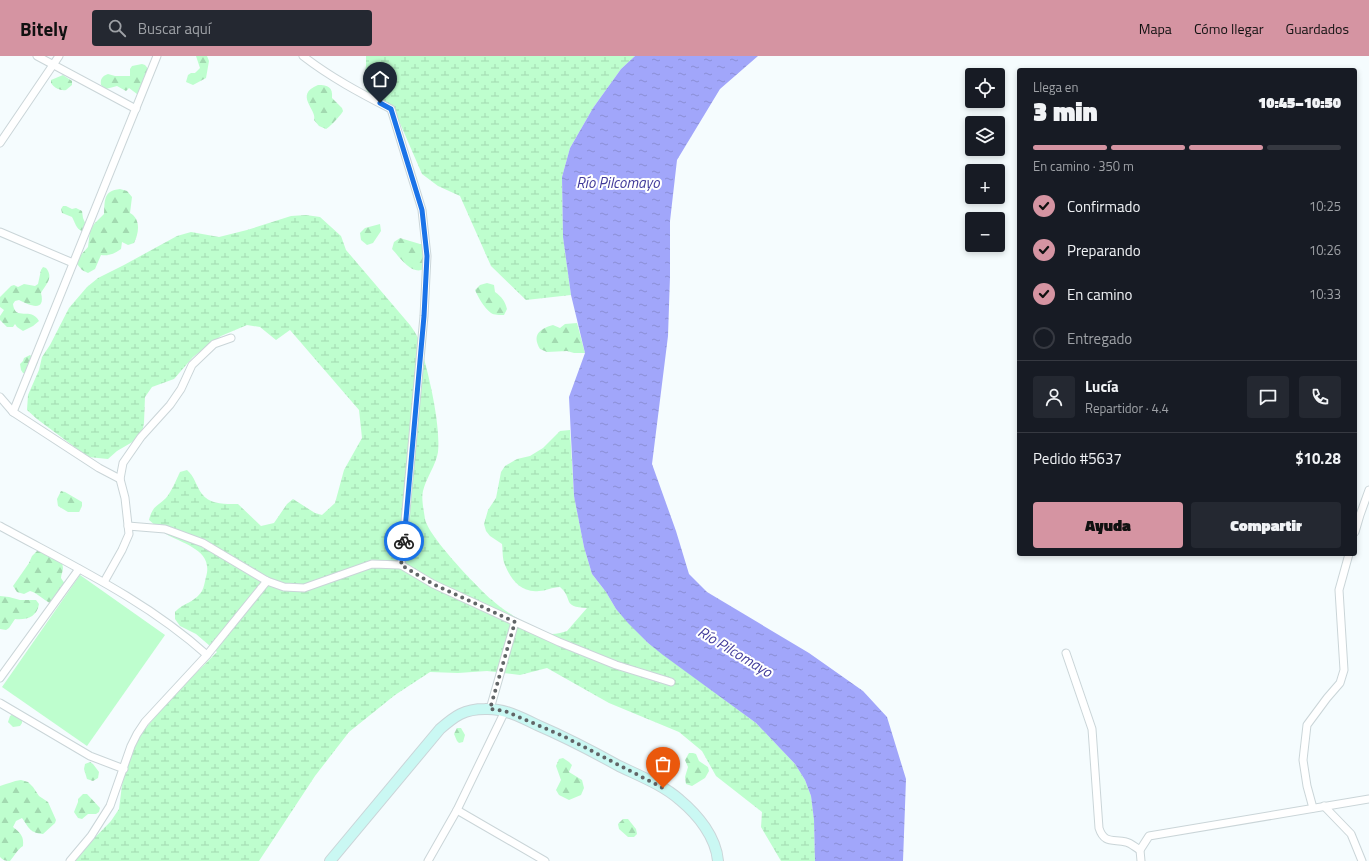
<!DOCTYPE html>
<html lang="es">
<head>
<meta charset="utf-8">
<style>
  body { margin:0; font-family:"Titillium Web",sans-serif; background:#242831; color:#f1f3f6; height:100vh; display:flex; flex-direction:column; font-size:15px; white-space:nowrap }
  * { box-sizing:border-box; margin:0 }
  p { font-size:13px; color:#9ea1a6 }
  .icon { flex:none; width:22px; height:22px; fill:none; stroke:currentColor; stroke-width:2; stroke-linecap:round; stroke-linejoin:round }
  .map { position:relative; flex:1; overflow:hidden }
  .side { position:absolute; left:1017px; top:12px; width:340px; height:488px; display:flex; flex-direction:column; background:#171b24; border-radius:4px; box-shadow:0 2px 6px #0003 }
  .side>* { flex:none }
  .fabs { position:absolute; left:965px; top:12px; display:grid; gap:8px }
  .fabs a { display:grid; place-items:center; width:40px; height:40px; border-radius:4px; background:#171b24; box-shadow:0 2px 6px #0003; font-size:20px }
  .pin { position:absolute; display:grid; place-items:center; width:34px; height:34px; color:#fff; margin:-41px -17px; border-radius:50% 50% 50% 0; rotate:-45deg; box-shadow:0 0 4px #0007 }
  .pin .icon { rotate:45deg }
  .courier { position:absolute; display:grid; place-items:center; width:40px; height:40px; margin:-20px; border:3px solid #1a73e8; border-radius:50%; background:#fff; color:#222; box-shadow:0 1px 5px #0007 }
  .summary em { font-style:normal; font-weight:800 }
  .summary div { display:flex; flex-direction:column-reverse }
  .summary { display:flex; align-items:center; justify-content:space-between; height:68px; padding:0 16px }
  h1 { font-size:26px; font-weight:800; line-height:30px }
  .bar { display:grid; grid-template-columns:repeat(4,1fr); gap:6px 4px; align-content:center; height:48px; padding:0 16px }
  .bar i { height:5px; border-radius:3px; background:#363941 }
  .bar .on { background:#d594a2 }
  .bar p { grid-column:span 4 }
  .line { display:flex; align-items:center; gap:10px; padding:0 16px; border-top:1px solid #363941 }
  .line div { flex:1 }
  .round { display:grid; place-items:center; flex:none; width:42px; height:42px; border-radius:4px; background:#242831 }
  ol { padding:0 16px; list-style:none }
  li { display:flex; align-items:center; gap:12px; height:44px }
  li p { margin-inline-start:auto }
  li .icon { padding:4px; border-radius:50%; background:#d594a2; color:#111; stroke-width:4 }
  li:last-child { color:#9ea1a6 }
  li i { width:22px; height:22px; border:2px solid #363941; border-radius:50% }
  .button { display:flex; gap:8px; margin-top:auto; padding:8px 16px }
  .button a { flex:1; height:46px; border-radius:4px; background:#d594a2; color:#111; font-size:16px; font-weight:800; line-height:46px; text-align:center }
  .button a+a { background:#242831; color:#f1f3f6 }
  header { display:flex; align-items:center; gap:24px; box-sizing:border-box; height:56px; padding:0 20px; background:#d594a2; color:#111 }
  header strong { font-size:19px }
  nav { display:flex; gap:22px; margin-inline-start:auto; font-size:14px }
  .search { width:280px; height:36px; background:#242831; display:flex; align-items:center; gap:10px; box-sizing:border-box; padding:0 14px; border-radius:4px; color:#9ea1a6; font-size:15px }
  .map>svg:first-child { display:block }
  .grass { fill:#befece }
  .forest { fill:url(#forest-firs) }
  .wetland { fill:url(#wetland-marsh) }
  .water { fill:url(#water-ripples) }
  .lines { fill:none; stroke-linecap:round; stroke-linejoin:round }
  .street-casing { stroke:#cad5d8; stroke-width:9 }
  .secondary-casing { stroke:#cad5d8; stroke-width:12 }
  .street { stroke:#fff; stroke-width:7 }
  .secondary { stroke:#caf8f3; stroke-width:10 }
  .done { stroke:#616567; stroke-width:4; stroke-dasharray:0 7.2 }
  .route { stroke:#1a73e8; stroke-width:5 }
  .labels { text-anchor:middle; stroke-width:4; stroke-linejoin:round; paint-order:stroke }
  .water-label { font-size:15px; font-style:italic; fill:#413a9a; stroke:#fff }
</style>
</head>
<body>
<header>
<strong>Bitely</strong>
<div class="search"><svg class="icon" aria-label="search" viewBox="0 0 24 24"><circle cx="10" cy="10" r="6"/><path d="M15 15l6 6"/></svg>Buscar aquí</div>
<nav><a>Mapa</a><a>Cómo llegar</a><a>Guardados</a></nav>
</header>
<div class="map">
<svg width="1369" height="805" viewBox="0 0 1369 805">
  <defs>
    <pattern id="forest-firs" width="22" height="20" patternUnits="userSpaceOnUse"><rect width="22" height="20" fill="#befece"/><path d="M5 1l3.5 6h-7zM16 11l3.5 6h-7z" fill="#a2d9b0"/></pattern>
    <pattern id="wetland-marsh" width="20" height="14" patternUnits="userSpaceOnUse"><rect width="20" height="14" fill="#befece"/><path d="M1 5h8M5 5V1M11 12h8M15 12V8" fill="none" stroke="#a2d9b0"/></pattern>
    <pattern id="water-ripples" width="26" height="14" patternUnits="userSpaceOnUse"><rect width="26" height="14" fill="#a1a6fa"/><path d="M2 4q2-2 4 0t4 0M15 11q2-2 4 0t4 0" fill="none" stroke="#8a8ed5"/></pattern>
  </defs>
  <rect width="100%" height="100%" fill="#f5fcfe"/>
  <polygon class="grass" points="80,519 165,579 87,690 2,631"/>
  <g class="forest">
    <polygon points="196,0 207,0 209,5 206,22 193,29 186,26 188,19 191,17 195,17 200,12"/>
    <path d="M142,8L145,9L150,15L140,36L137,38L129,32L126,35L117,30L106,33L101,29C100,22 103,20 108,18L115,20H130V13L132,10Z"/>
    <path d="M63,19L72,25V29L66,34C61,35 54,32 51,27V24Z"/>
    <path d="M318,29C328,29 333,31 332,42L342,52L343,55C342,58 329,72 326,73L319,70L314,64C318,54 293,39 318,29Z"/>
    <path d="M120,133L127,135L132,141L130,157C141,163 139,177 134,187L128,189L122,186L121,193C114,198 109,200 101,199L95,213L88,217L82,214L77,208L79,201L88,191L90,175L94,168L104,158C105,144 103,135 120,133Z"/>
    <path d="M63,150H66L72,153L76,152L82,155L83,162L86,169L82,175C76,173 75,166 72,161L62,157L61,153Z"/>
    <polygon points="380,168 381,175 373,187 367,189 361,184 360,177 365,172"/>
    <path d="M400,182L420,188H427L430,194L429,209C415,224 402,204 392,193L394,186Z"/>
    <path d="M43,211L46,212C54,222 46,228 41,237C46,257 29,249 19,244L15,245L13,248C15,266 31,250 39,265L33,270L23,275L17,271L15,268L13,271H7L0,264V260L4,254L0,251V241L11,230L14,229L18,231L24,228L35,230L38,228L41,214Z"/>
    <path d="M487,227L494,229L495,236C502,241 505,245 507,253L504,259C500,259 494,259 491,257C484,252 478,241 475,234L480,229Z"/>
    <path d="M577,267L585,297H574L567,295L547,296L540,293C532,279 539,273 553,269L560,272L565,268Z"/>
    <polygon points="30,299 38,306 35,313 30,318 23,317 21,314 20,308 23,305 24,302"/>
    <polygon points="61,435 65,436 82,446 82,450 79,456 68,456 58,450 57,443"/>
    <path d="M44,492C55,494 62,500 63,512C63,515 61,519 61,522C62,524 65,527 66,530C68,537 62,548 54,548C49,549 38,537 30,535L24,538L17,536L13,530L29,507L32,500L37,495Z"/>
    <path d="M0,540L9,541L20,544H36L39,548C37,561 27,564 15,563L9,572L6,574L0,573Z"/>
    <polygon points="13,658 22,663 22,667 20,670 13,671 8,666 10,660"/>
    <polygon points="457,672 461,672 465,679 463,686 459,687 457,685 454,678"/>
    <polygon points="689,697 693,697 696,698 699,705 708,711 709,715 705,722 692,730 686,728 685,721 688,711 685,704"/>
    <polygon points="563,702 569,706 572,709 569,716 582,724 584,732 581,739 569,744 559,739 556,734 561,724 556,710 559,703"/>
    <polygon points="90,706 93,708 99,716 98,722 93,725 87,723 84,713 85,708"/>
    <path d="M21,724L28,726L33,731L39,740L48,746L56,764L55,767L43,778C30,777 29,772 22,762L16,765L13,771C21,777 24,781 23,790C17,794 15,799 10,805C5,805 3,804 0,801V730C7,728 13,725 21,724Z"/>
    <polygon points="83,738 87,738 100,752 99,756 96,758 88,758 82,763 78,762 74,756 78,746 78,743"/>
    <polygon points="623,763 628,763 636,773 637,778 634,781 628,781 619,773 618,768"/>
  </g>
  <g class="wetland">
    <polygon points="366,0 635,0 621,13 593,52 570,92 562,121 563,181 571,239 526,244 491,210 460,140 438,130 422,118 396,58 368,37 365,31 363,25 366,10"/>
    <path d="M306,159L320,161L341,180L346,194L410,269C413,273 416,278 418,282C427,310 441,367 438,396C436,409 426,422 423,435C421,443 424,455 425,463C428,480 477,531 492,544C504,555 536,576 552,578C557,578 563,576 567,575L587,552C561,551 574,543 560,531C552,531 546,535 539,535C521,537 511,524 505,509C502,503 503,494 502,488L490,480L486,475L484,468L488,454L496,442L501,416L505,410L517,403L530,400L543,392L560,375L570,374L574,440L584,491L592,518L606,536L616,553L648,587L756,667L795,708L805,724L811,740L814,764L815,805H781L761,771L762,756L716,720L702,695L679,676L609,647L547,612L520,619L487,615L458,617L430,616L395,639L349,676L315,720L259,805H72L111,765L119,753L124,713L135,686L165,648L217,596L196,578L180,570L175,563V556C184,546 193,548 202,535C204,531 205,525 206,521C214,494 183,488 166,478C160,474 155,469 149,464C153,449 157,451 166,442C172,435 176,424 180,416L187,414C195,421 196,430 202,438C210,449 226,448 238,448L261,470L274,467L287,448L293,443L315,457L322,459L335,447L344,414L362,382L359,354L290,274L276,284L260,271L247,269L221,280L193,301L174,323L152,331L145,341L144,367L141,381L117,395L108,403L88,401L37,363L27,354L28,339L39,314L42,301L50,289L69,252L87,231L98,222L124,209L177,180L191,176L219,181L247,174L291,160Z"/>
  </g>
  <polygon class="water" points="635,0 758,0 720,33 677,104 670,165 670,221 668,280 652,408 676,475 689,518 707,536 809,597 863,635 887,661 906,723 903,805 815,805 814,764 811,740 805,724 795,708 756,667 663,599 648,587 628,567 616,553 606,536 592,518 584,491 574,440 569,341 585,297 571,239 563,181 562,121 570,92 593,52 621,13"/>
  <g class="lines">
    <defs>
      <g id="street">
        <polyline points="37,0 136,53"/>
        <path d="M303,0C330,21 360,37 391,53L422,154L427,200L424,260L401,509"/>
        <polyline points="0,87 59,0"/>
        <polyline points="0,176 73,207"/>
        <polyline points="0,341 13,356 99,412 120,423"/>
        <polyline points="13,356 157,0"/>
        <path d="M0,470C71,509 146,544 207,599"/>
        <polyline points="128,470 165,473 203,487 267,525 284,531 304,532 372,508 401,509 433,528 559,586 616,609 671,626"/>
        <polyline points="1355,476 1360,459 1369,434"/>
        <polyline points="104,526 122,494 129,478 125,442 120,423 123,407 141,381 170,349 181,333 192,309 214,288 231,282"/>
        <path d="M1066,597L1092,673L1099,772C1104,788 1113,783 1126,786C1131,787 1136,792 1140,794"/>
        <polyline points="0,622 79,513"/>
        <polyline points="0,647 90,700 124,713"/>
        <polyline points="490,653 515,566"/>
        <polyline points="1324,750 1351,778 1362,805"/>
        <polyline points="1313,752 1307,730 1303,704 1307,669 1327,642 1340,627 1344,614 1339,534 1349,498"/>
        <polyline points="457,754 545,805"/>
        <polyline points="70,805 91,780 110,750 131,690 137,678 145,666 207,599 267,525"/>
        <polyline points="428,805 457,754 505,655"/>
        <polyline points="1141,805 1140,794 1149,780 1369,743"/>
      </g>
      <path id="secondary" d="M330,805L440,673C455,660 464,653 485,653C503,652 521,661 537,669C565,681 592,695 619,710C640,720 663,729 680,744C698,759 716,781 718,805"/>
    </defs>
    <use href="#street" class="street-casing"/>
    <use href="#secondary" class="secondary-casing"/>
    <use href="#street" class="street"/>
    <use href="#secondary" class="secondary"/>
  </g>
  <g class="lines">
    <polyline class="done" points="404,485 401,509 433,528 515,566 490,653 505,655 563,680 663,732"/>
    <polyline class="route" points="380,47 391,53 422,154 427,200 424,260 404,485"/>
  </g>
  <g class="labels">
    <g class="water-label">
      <text x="618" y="132">Río Pilcomayo</text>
      <text transform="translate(735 596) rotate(31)" y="5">Río Pilcomayo</text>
    </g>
  </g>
</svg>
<div class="fabs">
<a><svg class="icon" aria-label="locate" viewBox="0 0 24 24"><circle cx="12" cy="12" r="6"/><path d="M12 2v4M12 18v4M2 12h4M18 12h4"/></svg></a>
<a><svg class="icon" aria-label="layers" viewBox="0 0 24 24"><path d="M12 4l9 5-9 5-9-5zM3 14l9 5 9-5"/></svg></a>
<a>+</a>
<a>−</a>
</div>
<div class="pin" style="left:663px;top:732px;background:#ea580c"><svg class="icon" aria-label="bag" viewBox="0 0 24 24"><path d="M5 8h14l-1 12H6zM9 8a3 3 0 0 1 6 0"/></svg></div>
<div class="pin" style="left:380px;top:47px;background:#1f2937"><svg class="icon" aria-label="home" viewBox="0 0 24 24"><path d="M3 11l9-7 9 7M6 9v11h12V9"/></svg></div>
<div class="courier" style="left:404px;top:485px"><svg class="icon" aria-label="bike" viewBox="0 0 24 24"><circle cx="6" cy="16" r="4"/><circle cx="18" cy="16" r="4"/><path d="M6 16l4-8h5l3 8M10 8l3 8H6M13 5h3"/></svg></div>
<section class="side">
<div class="summary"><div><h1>3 min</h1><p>Llega en</p></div><em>10:45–10:50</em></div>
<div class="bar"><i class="on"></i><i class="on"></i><i class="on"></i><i></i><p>En camino · 350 m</p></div>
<ol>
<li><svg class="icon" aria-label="check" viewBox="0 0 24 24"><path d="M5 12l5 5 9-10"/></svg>Confirmado<p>10:25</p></li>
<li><svg class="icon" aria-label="check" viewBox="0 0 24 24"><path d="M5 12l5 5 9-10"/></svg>Preparando<p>10:26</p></li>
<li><svg class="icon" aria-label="check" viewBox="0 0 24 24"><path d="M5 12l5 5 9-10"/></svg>En camino<p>10:33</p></li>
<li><i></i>Entregado</li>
</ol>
<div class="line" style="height:72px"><a class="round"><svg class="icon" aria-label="person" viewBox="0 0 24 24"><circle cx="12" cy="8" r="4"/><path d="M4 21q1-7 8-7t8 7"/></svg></a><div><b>Lucía</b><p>Repartidor · 4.4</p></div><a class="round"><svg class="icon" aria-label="chat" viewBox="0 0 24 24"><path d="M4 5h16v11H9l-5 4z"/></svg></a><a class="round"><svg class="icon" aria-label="phone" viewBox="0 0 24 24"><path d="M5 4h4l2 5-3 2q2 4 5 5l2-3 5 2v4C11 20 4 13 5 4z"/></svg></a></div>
<div class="line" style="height:52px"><div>Pedido #5637</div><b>$10.28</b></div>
<div class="button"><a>Ayuda</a><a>Compartir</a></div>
</section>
</div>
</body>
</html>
